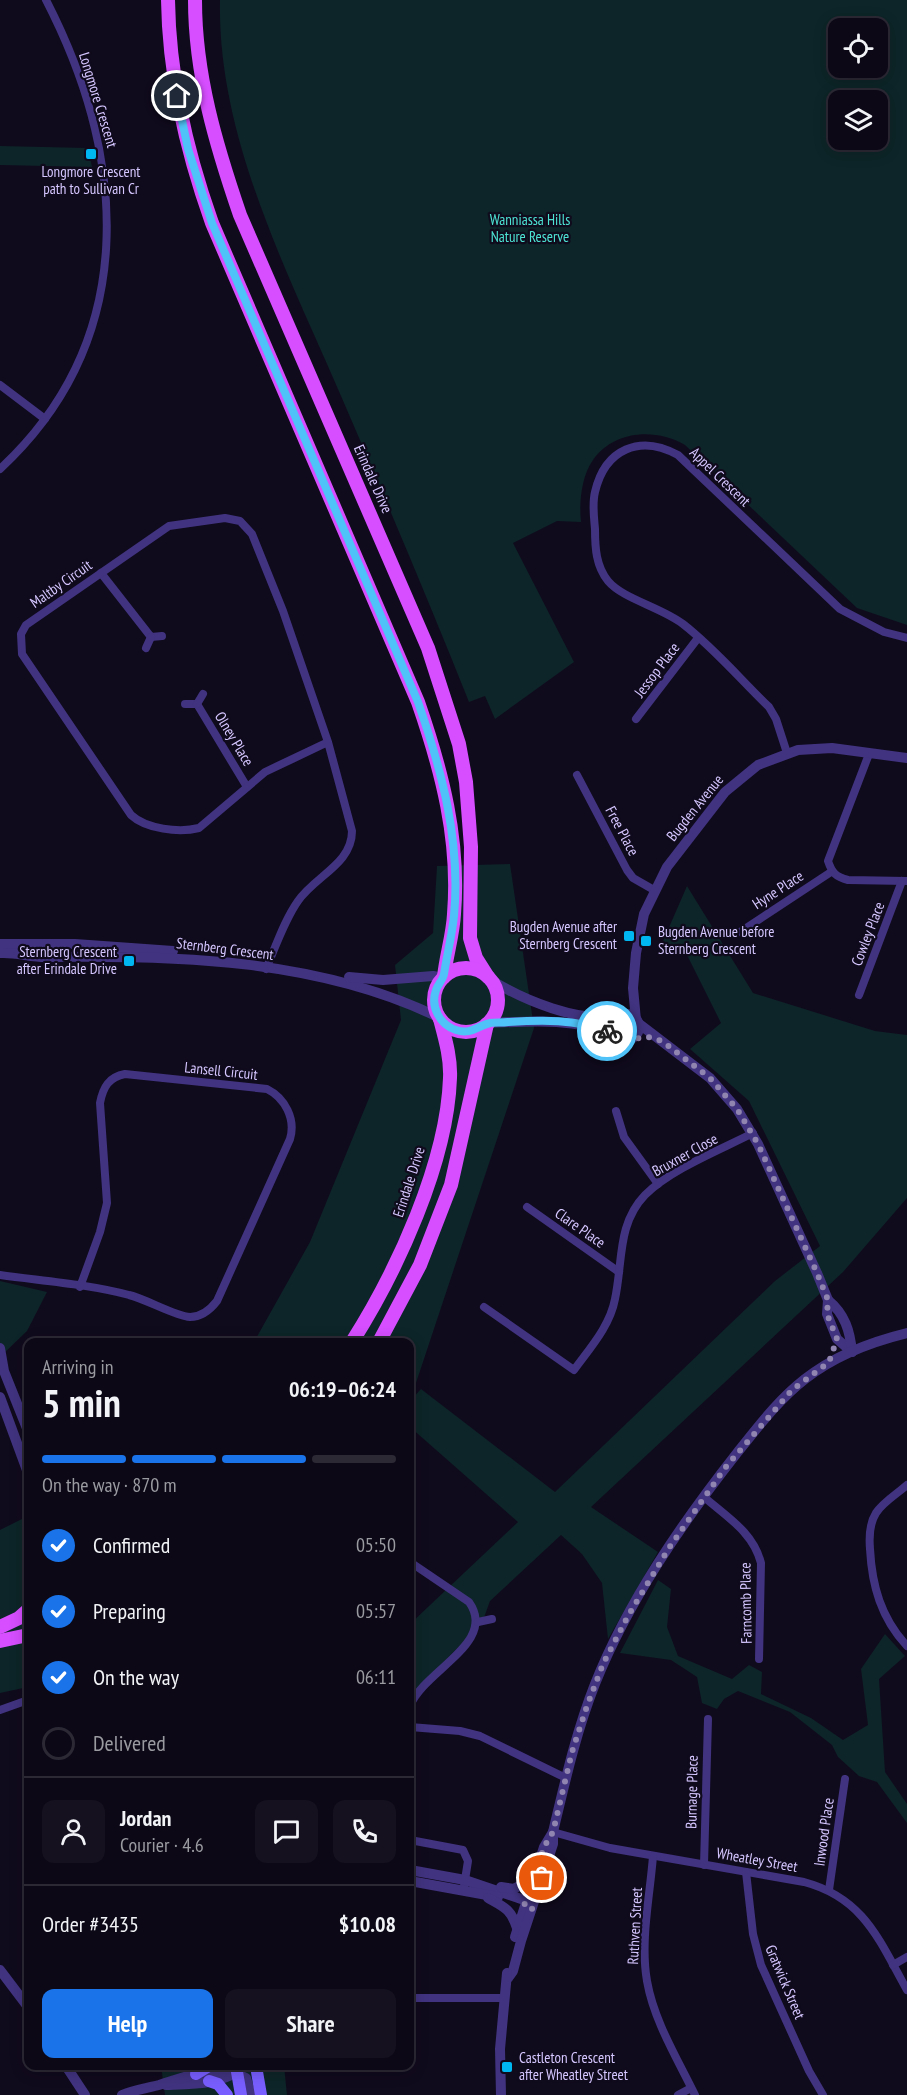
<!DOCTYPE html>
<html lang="en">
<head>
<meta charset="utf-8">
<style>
  body { margin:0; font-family:"PT Sans Narrow",sans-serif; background:#15111f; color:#f1f3f6; height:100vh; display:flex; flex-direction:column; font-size:22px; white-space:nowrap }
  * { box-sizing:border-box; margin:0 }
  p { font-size:20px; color:#9a9aa1 }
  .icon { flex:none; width:33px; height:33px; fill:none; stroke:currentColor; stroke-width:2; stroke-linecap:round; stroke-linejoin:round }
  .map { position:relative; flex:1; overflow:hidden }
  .details { position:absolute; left:24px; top:1338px; width:390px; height:732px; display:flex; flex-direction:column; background:#0c0816; border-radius:12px; box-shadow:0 3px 15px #0003,0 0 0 2px #2c2935 }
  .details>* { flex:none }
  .buttons { position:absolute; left:828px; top:18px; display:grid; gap:12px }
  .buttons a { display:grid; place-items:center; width:60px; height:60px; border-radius:12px; background:#0c0816; box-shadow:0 3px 15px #0003,0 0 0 2px #2c2935; font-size:30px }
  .pin { position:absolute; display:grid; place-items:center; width:51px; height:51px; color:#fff; margin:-26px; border:3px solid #fff; border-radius:50%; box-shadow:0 2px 6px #0007 }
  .courier { position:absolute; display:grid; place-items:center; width:60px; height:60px; margin:-30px; border:4px solid #4fc3f7; border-radius:50%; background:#fff; color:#222; box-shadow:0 2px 8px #0007 }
  .summary em { font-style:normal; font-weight:800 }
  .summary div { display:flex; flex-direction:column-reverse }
  .summary { display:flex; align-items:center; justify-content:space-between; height:102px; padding:0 18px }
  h1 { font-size:39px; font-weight:800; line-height:45px }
  .bar { display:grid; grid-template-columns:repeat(4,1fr); gap:9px 6px; align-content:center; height:72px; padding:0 18px }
  .bar i { height:8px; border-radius:4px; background:#2c2935 }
  .bar .active { background:#1a73e8 }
  .bar p { grid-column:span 4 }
  .line { display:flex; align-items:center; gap:15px; padding:0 18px; border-top:2px solid #2c2935 }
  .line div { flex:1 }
  .round { display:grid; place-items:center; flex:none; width:63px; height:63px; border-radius:12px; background:#15111f }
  ol { padding:0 18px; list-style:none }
  li { display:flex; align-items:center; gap:18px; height:66px }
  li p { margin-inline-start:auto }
  li .icon { padding:6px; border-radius:50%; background:#1a73e8; color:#fff; stroke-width:4 }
  li:last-child { color:#9a9aa1 }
  li i { width:33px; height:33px; border:3px solid #2c2935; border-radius:50% }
  .button { display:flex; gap:12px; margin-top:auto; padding:12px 18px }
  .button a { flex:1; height:69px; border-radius:12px; background:#1a73e8; color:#fff; font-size:24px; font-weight:800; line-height:69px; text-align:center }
  .button a+a { background:#15111f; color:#f1f3f6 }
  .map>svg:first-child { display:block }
  .green { fill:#0d2528; fill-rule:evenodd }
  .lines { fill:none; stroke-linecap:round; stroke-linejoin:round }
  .minor { stroke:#41337f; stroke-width:8 }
  .tertiary { stroke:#41337f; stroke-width:10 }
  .secondary { stroke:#795eff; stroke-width:12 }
  .primary { stroke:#d64eff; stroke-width:14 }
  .done { stroke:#9085b0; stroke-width:6; stroke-dasharray:0 10.8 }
  .route { stroke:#4fc3f7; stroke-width:8 }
  .poi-dot { fill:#00b7f2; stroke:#100a1d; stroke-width:2 }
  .labels { text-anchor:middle; stroke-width:4.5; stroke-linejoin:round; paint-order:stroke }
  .street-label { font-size:15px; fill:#d5c7ff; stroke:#100a1d }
  .poi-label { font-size:15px; fill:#d5c7ff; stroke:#100a1d; text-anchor:end }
  .park-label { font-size:15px; fill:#4de4d4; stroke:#100a1d }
</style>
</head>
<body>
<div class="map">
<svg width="907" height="2095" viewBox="0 0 907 2095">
  <rect width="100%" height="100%" fill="#100a1d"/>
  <g class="green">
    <path d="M220,0H907V625L857,608L685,445C656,428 614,430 593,460C581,477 579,504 581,522L557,521L513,543L574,662L495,719L485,696L469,702C428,599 385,498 341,396C288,273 217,137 220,0ZM838,28H878V68H838ZM838,100H878V140H838Z"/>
    <polygon points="0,146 88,148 92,167 0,165"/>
    <polygon points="510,864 534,1028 413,1392 410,1395 410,1342 254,1342 310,1242 401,1020 395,965 433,933 437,866"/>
    <polygon points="687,886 753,993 875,1031 907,1035 907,1198 843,1272 591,1507 658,1552 608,1639 602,1583 582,1554 561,1535 490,1601 482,1623 410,1696 410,1624 518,1522 410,1427 410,1401 421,1389 555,1492 775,1281 820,1246 749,1101 690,1049 721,1023 683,947 660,948"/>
    <polygon points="0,1281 47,1292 27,1331 0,1357"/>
    <polygon points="28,1516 28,1687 0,1693 0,1530"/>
    <polygon points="658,1580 671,1589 667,1627 678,1656 732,1679 749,1665 762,1672 761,1694 811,1718 843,1740 868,1725 861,1669 885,1634 905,1656 879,1679 885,1772 907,1804 907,1823 877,1782 859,1776 838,1757 832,1745 790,1712 738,1691 724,1699 717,1709 702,1703 697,1677 671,1660 620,1653"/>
    <polygon points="161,2066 284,2066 287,2095 165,2095"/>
  </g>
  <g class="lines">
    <g class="minor">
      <polyline points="0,385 45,419"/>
      <path d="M0,469C140,339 128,159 46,0"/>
      <polyline points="101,573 151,637 162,636"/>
      <polyline points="146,648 151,637"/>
      <polyline points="185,704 197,704 247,787"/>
      <polyline points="197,704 203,694"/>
      <polyline points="636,719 698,638"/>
      <path d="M787,753L776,719L769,707C741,680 714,648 683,624C661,607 623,599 608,581C596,566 595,548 595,529C594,517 592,504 595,492C605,449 640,434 678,455L840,609L884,632L907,638"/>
      <path d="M869,754L828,861C832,873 836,877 848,880L907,881"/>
      <polyline points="577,775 627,870 633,878 654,890"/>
      <polyline points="740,932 831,872"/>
      <path d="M266,969C276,946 284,921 298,901C315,876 352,864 352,831L328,742L265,772L199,828C179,833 146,829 131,815L22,654L21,634L26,625L169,526L225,518L240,521L252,534L283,611L328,742"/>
      <polyline points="859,995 902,881"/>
      <polyline points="616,1111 624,1137 658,1184"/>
      <polyline points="527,1207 619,1272"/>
      <path d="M0,1275C43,1281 87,1284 129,1295C146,1299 175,1316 190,1317C202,1317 210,1310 217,1301L290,1139C296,1119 285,1098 267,1089L125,1074C109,1077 103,1087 100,1103L107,1203L100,1232L80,1287"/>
      <path d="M484,1307L574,1370C590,1348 610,1326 615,1299C623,1262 617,1224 645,1195C671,1169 720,1150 753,1133"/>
      <path d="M907,1485C897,1494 883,1502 876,1513C869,1524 869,1537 870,1549C872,1586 881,1618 907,1646"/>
      <path d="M704,1497C727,1517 753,1532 761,1563L759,1659"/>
      <path d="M410,1562L469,1602C498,1643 424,1670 410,1706"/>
      <polyline points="478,1622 492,1619"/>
      <polyline points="0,1710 28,1700"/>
      <polyline points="410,1727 460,1731 480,1736 566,1778"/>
      <path d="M553,1832L610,1848L804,1882C864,1898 879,1940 907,1990"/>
      <polyline points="410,1840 463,1850 468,1861 464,1886"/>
      <path d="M653,1856C650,1896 640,1941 647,1981C654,2021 677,2058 695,2095"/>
      <polyline points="704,1865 708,1719"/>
      <polyline points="746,1872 753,1934 761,1965 809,2071 823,2095"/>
      <polyline points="829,1890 845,1779"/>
      <polyline points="893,1965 907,1957"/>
      <polyline points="410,1998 504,1998"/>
      <polyline points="678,2095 691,2088"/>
    </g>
    <g class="tertiary">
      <polyline points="0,944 75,944 173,951"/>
      <path d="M0,953C15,952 30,957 45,957C177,955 320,959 440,1018"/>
      <polyline points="349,977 383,980 433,976 443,978"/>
      <path d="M491,980C525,1001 577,1022 618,1017"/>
      <circle cx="626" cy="1027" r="13"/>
      <polyline points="636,1020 633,988 636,953 644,914 667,867 725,792 758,765 798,750 832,748 907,758"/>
      <path d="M488,1023C533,1021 573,1018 615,1034"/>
      <polyline points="638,1023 710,1078 737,1109 758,1144 817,1273 828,1300 827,1314 837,1339 852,1352"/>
      <path d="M828,1300C845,1314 850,1331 852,1352"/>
      <polyline points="0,1348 4,1371 28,1431"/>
      <polyline points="0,1397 28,1473"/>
      <polyline points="410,1870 465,1880 530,1902"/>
      <polyline points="410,1881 498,1897"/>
      <polyline points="501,1887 514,1889 534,1877"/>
      <path d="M488,1898C504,1907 511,1909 517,1928"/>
      <polyline points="515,1937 544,1847 553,1832"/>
      <polyline points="0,1970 28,2007"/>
      <path d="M508,1978L513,1971L521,1941L553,1844V1832C565,1782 576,1732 595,1684C628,1601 682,1523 737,1453C758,1427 778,1400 805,1379C834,1356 870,1342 907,1333"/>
      <polyline points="66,2066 85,2095"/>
      <path d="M166,2085C190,2084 226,2085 243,2066"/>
      <path d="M122,2095C134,2090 147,2088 159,2085C186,2077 219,2062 246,2078L251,2095"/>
      <polyline points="501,2095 500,2049 507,1973"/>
    </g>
    <g class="secondary">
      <polyline points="236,2066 241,2095"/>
      <polyline points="256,2066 261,2095"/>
      <polyline points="196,2074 209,2066"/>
      <polyline points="209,2081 218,2084 227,2095"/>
    </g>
    <g class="primary">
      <path d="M168,0C169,77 186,150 212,223L418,702C442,771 460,840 454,914C453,935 446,956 444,977"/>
      <path d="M195,0C195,75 216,145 240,215L428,648L459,744L466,782L471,847L470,938L476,958L488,977"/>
      <circle cx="466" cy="1000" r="32"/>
      <path d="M352,1342C397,1271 447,1163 450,1078C451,1058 445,1038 440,1019"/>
      <polyline points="379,1342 420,1265 451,1185 487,1024"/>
      <polyline points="0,1627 19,1618 28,1610"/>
      <polyline points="0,1641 28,1635"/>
    </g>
  </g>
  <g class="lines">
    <polyline class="done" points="542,1878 532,1909 524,1906 544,1847 553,1832 572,1752 587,1706 603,1664 628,1616 669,1548 725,1468 792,1390 829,1362 837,1339 827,1314 828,1300 817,1273 758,1144 737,1109 710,1078 662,1041 648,1037 624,1040 607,1031"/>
    <path class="route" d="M177,96L188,149L212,223L418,702C442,771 461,842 454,916C452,935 447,955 444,974C443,980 438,984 436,990C430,1007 440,1025 456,1030C471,1035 477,1026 490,1023C495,1022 502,1023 508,1022C542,1020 575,1019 607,1031"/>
  </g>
  <g class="poi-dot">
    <rect x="85" y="148" width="12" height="12" rx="3"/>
    <rect x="623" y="930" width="12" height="12" rx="3"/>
    <rect x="640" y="935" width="12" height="12" rx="3"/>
    <rect x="123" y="955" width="12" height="12" rx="3"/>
    <rect x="501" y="2061" width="12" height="12" rx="3"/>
  </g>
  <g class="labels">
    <g class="street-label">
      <text transform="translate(98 100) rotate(73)" y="5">Longmore Crescent</text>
      <text transform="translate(720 477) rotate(44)" y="5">Appel Crescent</text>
      <text transform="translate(373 479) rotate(66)" y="5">Erindale Drive</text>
      <text transform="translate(61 584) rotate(-35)" y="5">Maltby Circuit</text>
      <text transform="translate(657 670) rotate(-53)" y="5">Jessop Place</text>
      <text transform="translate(234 739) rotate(59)" y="5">Olney Place</text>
      <text transform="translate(695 808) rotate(-51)" y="5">Bugden Avenue</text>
      <text transform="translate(622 831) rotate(62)" y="5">Free Place</text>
      <text transform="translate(778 890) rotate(-33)" y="5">Hyne Place</text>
      <text transform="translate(868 934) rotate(-69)" y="5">Cowley Place</text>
      <text transform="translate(225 949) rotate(7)" y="5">Sternberg Crescent</text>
      <text transform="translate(221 1071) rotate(6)" y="5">Lansell Circuit</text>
      <text transform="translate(685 1155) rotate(-29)" y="5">Bruxner Close</text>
      <text transform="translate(409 1182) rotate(-72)" y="5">Erindale Drive</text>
      <text transform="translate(580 1228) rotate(35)" y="5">Clare Place</text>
      <text transform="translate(746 1603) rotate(-91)" y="5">Farncomb Place</text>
      <text transform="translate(692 1792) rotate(-89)" y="5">Burnage Place</text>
      <text transform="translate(824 1832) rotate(-82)" y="5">Inwood Place</text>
      <text transform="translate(757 1860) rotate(10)" y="5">Wheatley Street</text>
      <text transform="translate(635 1926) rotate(-87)" y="5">Ruthven Street</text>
      <text transform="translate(785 1982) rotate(67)" y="5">Gratwick Street</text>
    </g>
    <g class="poi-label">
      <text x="91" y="177" text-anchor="middle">Longmore Crescent<tspan x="91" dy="17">path to Sullivan Cr</tspan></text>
      <text x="617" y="932">Bugden Avenue after<tspan x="617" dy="17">Sternberg Crescent</tspan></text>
      <text x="658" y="937" text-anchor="start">Bugden Avenue before<tspan x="658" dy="17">Sternberg Crescent</tspan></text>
      <text x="117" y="957">Sternberg Crescent<tspan x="117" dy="17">after Erindale Drive</tspan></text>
      <text x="519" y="2063" text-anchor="start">Castleton Crescent<tspan x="519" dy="17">after Wheatley Street</tspan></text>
    </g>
    <g class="park-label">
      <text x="530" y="225">Wanniassa Hills<tspan x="530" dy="17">Nature Reserve</tspan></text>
    </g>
  </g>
</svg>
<div class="buttons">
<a><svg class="icon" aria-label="locate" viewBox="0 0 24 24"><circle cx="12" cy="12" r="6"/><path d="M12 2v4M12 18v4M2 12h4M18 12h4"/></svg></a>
<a><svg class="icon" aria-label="layers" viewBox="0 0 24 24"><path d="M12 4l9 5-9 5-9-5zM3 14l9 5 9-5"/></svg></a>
</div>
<div class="pin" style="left:542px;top:1878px;background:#ea580c"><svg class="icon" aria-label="bag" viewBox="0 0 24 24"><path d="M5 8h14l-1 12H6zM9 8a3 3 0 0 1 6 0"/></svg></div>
<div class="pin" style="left:177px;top:96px;background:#1f2937"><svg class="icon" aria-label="home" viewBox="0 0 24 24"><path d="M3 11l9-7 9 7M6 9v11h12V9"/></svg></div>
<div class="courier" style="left:607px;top:1031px"><svg class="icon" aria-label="bike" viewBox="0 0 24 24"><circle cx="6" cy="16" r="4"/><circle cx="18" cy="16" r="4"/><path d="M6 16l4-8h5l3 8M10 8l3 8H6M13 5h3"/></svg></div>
<section class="details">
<div class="summary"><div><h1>5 min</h1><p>Arriving in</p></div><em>06:19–06:24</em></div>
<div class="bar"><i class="active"></i><i class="active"></i><i class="active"></i><i></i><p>On the way · 870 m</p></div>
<ol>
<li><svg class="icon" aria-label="check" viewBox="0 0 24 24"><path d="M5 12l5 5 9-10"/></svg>Confirmed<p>05:50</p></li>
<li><svg class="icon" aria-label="check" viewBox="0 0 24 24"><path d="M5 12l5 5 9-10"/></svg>Preparing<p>05:57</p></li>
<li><svg class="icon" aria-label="check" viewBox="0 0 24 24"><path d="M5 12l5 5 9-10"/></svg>On the way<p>06:11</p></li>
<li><i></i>Delivered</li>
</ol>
<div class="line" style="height:108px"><a class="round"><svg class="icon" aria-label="person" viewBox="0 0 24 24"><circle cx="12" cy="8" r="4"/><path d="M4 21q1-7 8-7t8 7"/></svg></a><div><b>Jordan</b><p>Courier · 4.6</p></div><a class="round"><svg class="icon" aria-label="chat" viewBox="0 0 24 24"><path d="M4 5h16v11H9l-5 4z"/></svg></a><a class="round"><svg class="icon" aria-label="phone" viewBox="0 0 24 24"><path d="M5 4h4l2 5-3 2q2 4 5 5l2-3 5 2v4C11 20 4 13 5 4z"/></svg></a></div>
<div class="line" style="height:78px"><div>Order #3435</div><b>$10.08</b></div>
<div class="button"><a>Help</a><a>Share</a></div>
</section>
</div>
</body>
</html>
